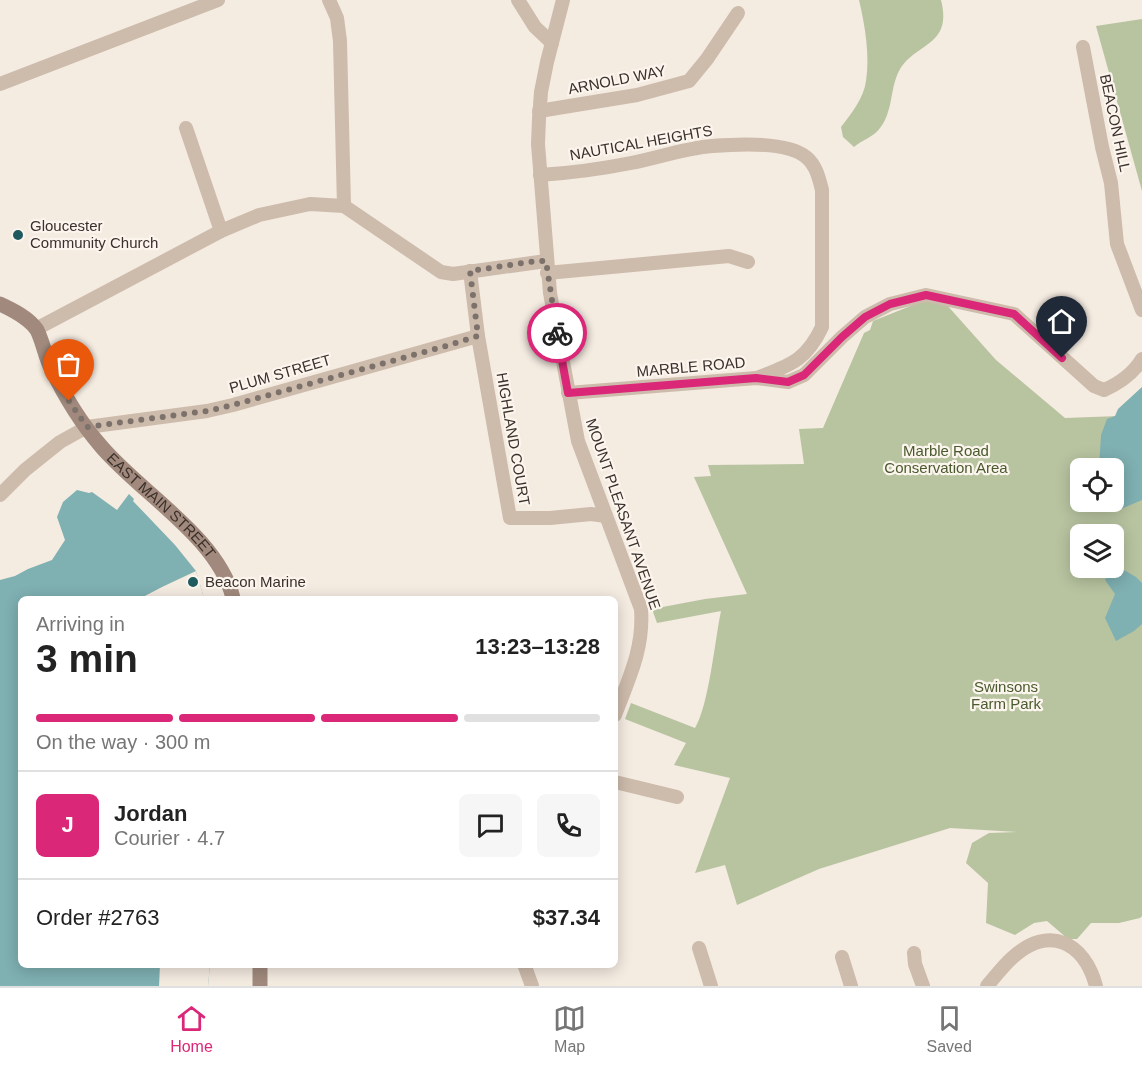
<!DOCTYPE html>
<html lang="en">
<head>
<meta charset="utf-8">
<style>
  body { margin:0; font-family:Helvetica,sans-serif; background:#f6f6f6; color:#222; height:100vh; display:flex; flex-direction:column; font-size:22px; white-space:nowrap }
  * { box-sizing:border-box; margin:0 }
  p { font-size:20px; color:#767676 }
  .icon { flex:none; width:33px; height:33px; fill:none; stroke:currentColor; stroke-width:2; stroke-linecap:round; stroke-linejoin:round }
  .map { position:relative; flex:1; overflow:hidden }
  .drawer { position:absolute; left:18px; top:596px; width:600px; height:372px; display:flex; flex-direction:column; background:#fff; border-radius:9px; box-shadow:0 3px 15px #0003 }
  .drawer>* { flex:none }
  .controls { position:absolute; left:1070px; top:458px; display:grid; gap:12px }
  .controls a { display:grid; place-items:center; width:54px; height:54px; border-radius:9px; background:#fff; box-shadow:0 3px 15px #0003; font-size:30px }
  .pin { position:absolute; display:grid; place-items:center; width:51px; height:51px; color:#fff; margin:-62px -26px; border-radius:50% 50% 50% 0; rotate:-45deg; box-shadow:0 0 6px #0007 }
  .pin .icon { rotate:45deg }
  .courier { position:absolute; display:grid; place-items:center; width:60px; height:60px; margin:-30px; border:4px solid #db2777; border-radius:50%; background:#fff; color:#222; box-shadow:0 2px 8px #0007 }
  .overview em { font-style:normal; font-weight:700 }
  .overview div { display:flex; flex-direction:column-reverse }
  .overview { display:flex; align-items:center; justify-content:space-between; height:102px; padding:0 18px }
  h1 { font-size:39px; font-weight:700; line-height:45px }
  .bar { display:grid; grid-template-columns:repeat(4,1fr); gap:9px 6px; align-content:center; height:72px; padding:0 18px }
  .bar i { height:8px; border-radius:4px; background:#e0e0e0 }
  .bar .active { background:#db2777 }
  .bar p { grid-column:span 4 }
  .line { display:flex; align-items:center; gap:15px; padding:0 18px; border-top:2px solid #e0e0e0 }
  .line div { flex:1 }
  .round { display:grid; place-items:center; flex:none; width:63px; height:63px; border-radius:9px; background:#f6f6f6 }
  .tabs { display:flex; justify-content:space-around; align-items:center; height:84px; border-top:2px solid #e0e0e0; background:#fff; font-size:16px; color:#767676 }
  .tabs a { display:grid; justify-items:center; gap:3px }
  .tabs .active { color:#db2777 }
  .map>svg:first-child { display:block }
  .green { fill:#b8c4a0; fill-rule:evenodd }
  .water { fill:#7fb0b2 }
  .pier { fill:#f4ebe1 }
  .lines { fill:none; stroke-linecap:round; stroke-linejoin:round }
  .street { stroke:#cdbbac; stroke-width:14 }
  .secondary { stroke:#a18a7d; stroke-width:15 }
  .done { stroke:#7c716b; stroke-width:6; stroke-dasharray:0 10.8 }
  .route { stroke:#db2777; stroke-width:8 }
  .poi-dot { fill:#1f5a5e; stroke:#fbf5ee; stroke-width:2 }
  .labels { text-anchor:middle; stroke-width:4.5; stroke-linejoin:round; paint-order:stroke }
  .street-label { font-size:15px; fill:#3b302b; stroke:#fbf5ee }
  .poi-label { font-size:15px; fill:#3b302b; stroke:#fbf5ee; text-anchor:start }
  .park-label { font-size:15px; fill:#4a5a2e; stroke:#fbf5ee }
</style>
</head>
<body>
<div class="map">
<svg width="1142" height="986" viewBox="0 0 1142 986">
  <rect width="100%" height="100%" fill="#f4ebe1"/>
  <g class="green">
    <path d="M859,0H941C953,47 915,42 899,71C890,88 893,112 880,128C874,137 862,140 854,147L843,137L841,127C851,114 864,98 866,81C870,56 865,25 859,0Z"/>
    <polygon points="1142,19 1142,191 1096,26"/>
    <path d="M938,295L996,360L1065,418L1119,416L1142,390V916L1140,918L1119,923H1091L1077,939H1068L1047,921L1034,923L1015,935L986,923L988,883L966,863L972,843L989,833L1017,832L950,828L819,869L737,905L725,865L695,873L730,778L674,765L686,743L625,719L631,703L695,728C709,705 715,639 721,611L657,623L652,609L705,599L747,594L694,477L711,476L708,465L804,464L799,429L823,428L864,333L870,330L873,321ZM1080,468H1113V501H1080ZM1080,534H1113V567H1080Z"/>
  </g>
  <g class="water">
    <polygon points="1142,387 1142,500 1121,509 1108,501 1113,501 1113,468 1099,468 1101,435 1107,419 1115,416 1118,409"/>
    <polygon points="77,490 89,493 92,492 117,510 129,494 134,499 133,501 175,545 196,571 204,598 21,598 21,964 210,965 208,986 0,986 0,580 15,576 28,569 52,560 65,540 57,517 63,502"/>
    <polygon points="1124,570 1136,577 1142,583 1142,624 1134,631 1116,641 1105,618 1115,594 1105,580 1112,571"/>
  </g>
  <g class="pier">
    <polygon points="196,571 204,598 141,598 162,587"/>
    <polygon points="160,965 210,965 208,986 159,986"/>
  </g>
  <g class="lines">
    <g class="street">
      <polyline points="329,0 337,18 340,41 344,206"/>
      <polyline points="518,0 535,27 552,43"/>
      <path d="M563,0L547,62L541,92L539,119L538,144L550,293L578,441L641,609C644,648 629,678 615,715"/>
      <polyline points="1083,47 1102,147 1111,183 1117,244 1142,310"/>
      <polyline points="0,84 218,0"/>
      <polyline points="539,111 637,95 689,81 707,59 738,13"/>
      <polyline points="186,128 221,231"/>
      <path d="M540,175C571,173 601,169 631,163C658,158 685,148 712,146C737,144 787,141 806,157C816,165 819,178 822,190V327C806,361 790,365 757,378"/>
      <polyline points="470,271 478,336 510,518 550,518 591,514 606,516"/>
      <polyline points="547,273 729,256 748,262"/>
      <polyline points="36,329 221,231 259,215 310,204 344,206 441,272 453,274 546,261"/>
      <path d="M568,393L756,378L788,382L804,375L842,337L865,317L890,304L926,295L1014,314L1094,386L1104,390C1120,383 1133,374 1142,359"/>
      <polyline points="0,495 25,470 60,442 87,427 207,411 233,405 478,336"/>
      <polyline points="615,782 677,797"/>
      <polyline points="699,948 711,986"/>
      <polyline points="914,953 915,964 923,986"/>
      <polyline points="842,957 851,986"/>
      <polyline points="524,964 532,986"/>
      <path d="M987,986C995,977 1003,966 1012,958C1049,924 1084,942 1096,986"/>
    </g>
    <g class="secondary">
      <path id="s1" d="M0,304C13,310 29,318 37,330C43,342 45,356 51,368C64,395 81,423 100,445C139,492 218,537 233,598"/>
      <polyline points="260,964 260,986"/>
    </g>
  </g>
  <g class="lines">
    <polyline class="done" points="69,401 87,427 207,411 233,405 446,346 478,336 470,271 536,261 546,261 557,333"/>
    <polyline class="route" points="557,333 568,393 756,378 788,382 804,375 842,337 865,317 890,304 926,295 1014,314 1062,358"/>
  </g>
  <g class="poi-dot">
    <circle cx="18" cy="235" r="6"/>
    <circle cx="193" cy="582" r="6"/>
  </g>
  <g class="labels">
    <g class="street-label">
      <text transform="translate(617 80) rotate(-11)" y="5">ARNOLD WAY</text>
      <text transform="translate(1115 123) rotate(78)" y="5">BEACON HILL</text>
      <text transform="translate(641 143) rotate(-10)" y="5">NAUTICAL HEIGHTS</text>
      <text transform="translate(691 367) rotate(-5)" y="5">MARBLE ROAD</text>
      <text transform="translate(280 374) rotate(-16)" y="5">PLUM STREET</text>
      <text transform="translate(513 439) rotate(80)" y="5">HIGHLAND COURT</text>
      <text dy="5" stroke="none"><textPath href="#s1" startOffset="264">EAST MAIN STREET</textPath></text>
      <text transform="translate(623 514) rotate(71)" y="5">MOUNT PLEASANT AVENUE</text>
    </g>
    <g class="poi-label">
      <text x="30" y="231">Gloucester<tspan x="30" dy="17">Community Church</tspan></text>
      <text x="205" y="587">Beacon Marine</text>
    </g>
    <g class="park-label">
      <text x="946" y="456">Marble Road<tspan x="946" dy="17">Conservation Area</tspan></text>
      <text x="1006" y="692">Swinsons<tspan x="1006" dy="17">Farm Park</tspan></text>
    </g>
  </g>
</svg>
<div class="controls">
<a><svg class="icon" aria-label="locate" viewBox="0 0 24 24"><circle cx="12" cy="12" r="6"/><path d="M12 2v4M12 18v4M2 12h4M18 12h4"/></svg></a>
<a><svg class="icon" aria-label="layers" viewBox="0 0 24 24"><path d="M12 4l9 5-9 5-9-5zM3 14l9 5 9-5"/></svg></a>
</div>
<div class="pin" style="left:69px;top:401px;background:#ea580c"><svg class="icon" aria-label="bag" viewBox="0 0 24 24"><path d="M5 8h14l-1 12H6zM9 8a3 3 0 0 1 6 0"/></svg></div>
<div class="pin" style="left:1062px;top:358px;background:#1f2937"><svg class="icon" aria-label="home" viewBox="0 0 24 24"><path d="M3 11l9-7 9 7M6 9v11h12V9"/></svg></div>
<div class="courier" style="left:557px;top:333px"><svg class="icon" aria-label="bike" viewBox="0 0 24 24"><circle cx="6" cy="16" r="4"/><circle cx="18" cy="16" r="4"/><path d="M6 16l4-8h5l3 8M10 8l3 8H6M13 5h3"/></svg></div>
<section class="drawer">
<div class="overview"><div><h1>3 min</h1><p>Arriving in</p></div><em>13:23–13:28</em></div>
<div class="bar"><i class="active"></i><i class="active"></i><i class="active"></i><i></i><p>On the way · 300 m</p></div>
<div class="line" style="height:108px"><b class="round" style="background:#db2777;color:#fff">J</b><div><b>Jordan</b><p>Courier · 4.7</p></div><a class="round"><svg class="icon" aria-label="chat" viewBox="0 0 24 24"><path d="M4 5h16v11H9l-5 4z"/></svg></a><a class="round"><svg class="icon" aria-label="phone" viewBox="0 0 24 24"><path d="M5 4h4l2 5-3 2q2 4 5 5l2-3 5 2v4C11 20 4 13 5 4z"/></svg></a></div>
<div class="line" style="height:78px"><div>Order #2763</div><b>$37.34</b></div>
</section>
</div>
<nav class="tabs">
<a class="active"><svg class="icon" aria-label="home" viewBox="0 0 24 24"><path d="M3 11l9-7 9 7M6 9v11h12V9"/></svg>Home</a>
<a><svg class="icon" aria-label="map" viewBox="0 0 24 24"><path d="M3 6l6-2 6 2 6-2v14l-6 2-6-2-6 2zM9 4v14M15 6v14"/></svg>Map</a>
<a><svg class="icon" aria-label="saved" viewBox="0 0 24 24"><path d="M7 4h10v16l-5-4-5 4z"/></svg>Saved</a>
</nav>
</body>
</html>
